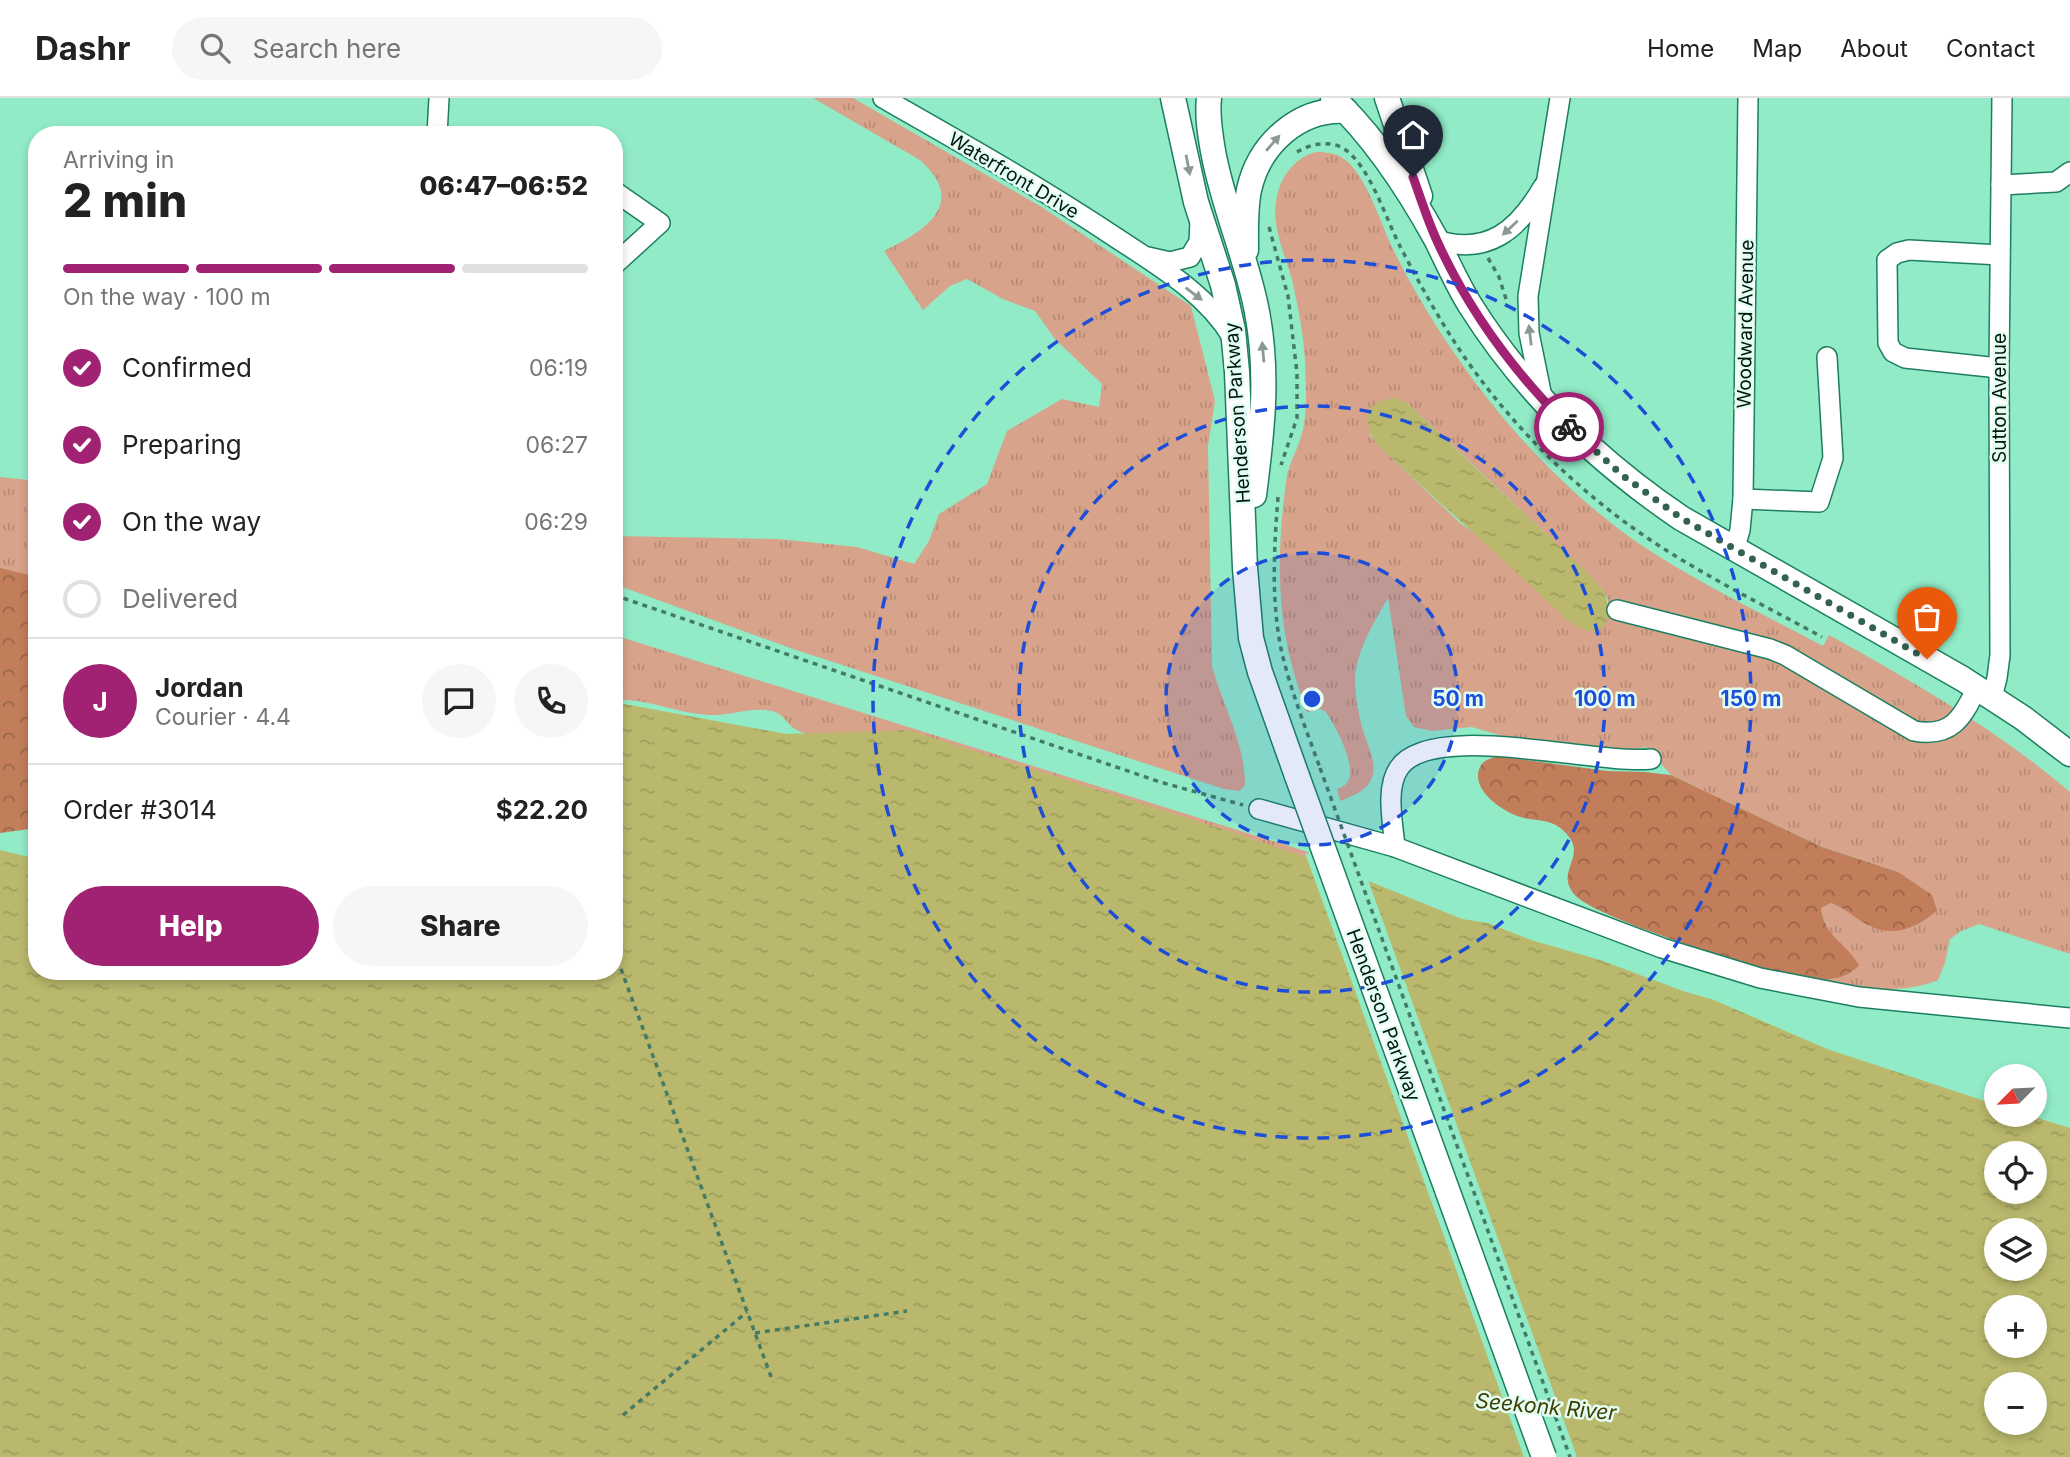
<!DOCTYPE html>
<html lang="en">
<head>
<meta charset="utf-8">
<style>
  body { margin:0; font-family:Inter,sans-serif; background:#f6f6f6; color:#222; height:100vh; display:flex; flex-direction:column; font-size:26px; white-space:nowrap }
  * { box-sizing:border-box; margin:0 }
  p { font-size:23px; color:#767676 }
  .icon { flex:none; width:38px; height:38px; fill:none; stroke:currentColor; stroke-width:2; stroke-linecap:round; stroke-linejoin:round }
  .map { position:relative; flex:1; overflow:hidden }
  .side { position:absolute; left:28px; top:28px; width:595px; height:854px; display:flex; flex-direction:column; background:#fff; border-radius:28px; box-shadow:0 4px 10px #0003 }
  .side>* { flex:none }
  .needle { width:46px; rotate:246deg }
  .fabs { position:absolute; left:1984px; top:966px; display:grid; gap:14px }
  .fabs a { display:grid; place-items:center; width:63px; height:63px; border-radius:50%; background:#fff; box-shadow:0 4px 10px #0003; font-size:35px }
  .pin { position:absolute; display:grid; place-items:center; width:60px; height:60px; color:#fff; margin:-72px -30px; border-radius:50% 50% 50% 0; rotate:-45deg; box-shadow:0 0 7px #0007 }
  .pin .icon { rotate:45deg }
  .courier { position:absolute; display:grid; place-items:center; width:70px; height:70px; margin:-35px; border:5px solid #a12273; border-radius:50%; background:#fff; color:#222; box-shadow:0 2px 9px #0007 }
  .headline em { font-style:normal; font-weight:800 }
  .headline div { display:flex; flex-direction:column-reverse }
  .headline { display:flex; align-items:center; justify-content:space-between; height:119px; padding:0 35px }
  h1 { font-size:46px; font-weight:800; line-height:52px }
  .bar { display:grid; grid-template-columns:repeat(4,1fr); gap:10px 7px; align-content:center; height:84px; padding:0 35px }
  .bar i { height:9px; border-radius:5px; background:#e0e0e0 }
  .bar .on { background:#a12273 }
  .bar p { grid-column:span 4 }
  .line { display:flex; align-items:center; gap:18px; padding:0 35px; border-top:2px solid #e0e0e0 }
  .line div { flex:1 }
  .round { display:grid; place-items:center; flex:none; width:74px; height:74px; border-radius:37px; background:#f6f6f6 }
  ol { padding:0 35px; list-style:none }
  li { display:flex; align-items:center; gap:21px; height:77px }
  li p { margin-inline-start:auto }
  li .icon { padding:7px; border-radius:50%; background:#a12273; color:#fff; stroke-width:4 }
  li:last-child { color:#767676 }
  li i { width:38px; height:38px; border:4px solid #e0e0e0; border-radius:50% }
  .primary-button { display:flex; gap:14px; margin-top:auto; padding:14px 35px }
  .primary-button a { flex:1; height:80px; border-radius:42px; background:#a12273; color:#fff; font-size:28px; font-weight:800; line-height:80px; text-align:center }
  .primary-button a+a { background:#f6f6f6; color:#222 }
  header { display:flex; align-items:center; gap:42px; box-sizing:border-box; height:98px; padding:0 35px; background:#fff; border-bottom:2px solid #e0e0e0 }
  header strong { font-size:33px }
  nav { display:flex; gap:38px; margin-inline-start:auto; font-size:24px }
  .search { width:490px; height:63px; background:#f6f6f6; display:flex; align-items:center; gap:18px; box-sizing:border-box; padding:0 24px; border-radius:38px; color:#767676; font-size:26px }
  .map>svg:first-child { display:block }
  .grass { fill:url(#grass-tufts); fill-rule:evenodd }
  .forest { fill:url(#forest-crowns) }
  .water { fill:url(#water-ripples); fill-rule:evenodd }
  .pier { fill:#91ebc7 }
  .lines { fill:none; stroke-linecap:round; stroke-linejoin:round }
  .minor-casing { stroke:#1c7f60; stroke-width:22 }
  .major-casing { stroke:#1c7f60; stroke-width:27 }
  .path { stroke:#447b65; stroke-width:3.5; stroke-dasharray:5 5; stroke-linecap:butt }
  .minor { stroke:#fff; stroke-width:19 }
  .major { stroke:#fff; stroke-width:24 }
  .major-bridge-casing { stroke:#1c7f60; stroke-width:27; stroke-linecap:butt }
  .path-bridge { stroke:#447b65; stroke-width:3.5; stroke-dasharray:5 5; stroke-linecap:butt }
  .major-bridge { stroke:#fff; stroke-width:24 }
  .oneway { fill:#8c9893 }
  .done { stroke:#336250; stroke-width:7; stroke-dasharray:0 12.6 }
  .route { stroke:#a12273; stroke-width:9 }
  .ring { fill:none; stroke:#1d4ed8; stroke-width:3.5; stroke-dasharray:12 9 }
  .labels { text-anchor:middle; stroke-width:5; stroke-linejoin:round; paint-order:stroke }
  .street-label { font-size:19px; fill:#001910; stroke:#e4fdf2 }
  .water-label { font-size:21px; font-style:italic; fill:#3f3c00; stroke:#e4fdf2 }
  .centre { fill:#1d4ed8; stroke:#e4fdf2; stroke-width:3.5 }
  .ring-label { font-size:21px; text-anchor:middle; font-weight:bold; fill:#1d4ed8; stroke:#e4fdf2; stroke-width:5; stroke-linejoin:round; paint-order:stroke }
</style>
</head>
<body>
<header>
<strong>Dashr</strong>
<div class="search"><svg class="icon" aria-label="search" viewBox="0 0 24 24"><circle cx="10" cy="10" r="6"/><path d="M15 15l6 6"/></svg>Search here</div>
<nav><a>Home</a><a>Map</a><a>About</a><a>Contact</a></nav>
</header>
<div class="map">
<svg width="2070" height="1359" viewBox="0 0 2070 1359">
  <defs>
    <pattern id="grass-tufts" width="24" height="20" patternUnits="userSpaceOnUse" patternTransform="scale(1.75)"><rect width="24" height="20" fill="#d7a38a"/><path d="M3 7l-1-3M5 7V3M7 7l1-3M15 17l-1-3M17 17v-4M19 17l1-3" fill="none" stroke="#b78c76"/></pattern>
    <pattern id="forest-crowns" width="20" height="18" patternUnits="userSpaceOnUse" patternTransform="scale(1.75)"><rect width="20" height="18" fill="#c27d5b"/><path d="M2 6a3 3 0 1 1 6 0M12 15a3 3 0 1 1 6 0" fill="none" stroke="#9b664a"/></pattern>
    <pattern id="water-ripples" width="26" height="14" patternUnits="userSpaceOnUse" patternTransform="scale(1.75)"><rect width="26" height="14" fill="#bab86c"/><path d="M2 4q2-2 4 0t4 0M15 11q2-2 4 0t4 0" fill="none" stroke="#9e9e5d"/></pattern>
  </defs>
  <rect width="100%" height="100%" fill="#91ebc7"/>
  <g class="grass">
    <path d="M813,0H853L1040,108L1191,208L1215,303L1208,348L1212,568C1223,609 1245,644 1245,687L1240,693L1224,691L796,552L614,486V438L778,441L857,449L914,466L929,443L939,416L987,386L1007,333L1062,301L1099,309L1102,286L1055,241L1035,213L1003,201L967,181L950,188L923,212L884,153C926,133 968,105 920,62Z"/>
    <path d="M1316,54C1330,54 1340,56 1350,66C1370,88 1380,124 1393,151C1413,192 1437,231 1464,269C1509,333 1573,400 1638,445C1696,484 1761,515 1823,548L1829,537C1914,584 1996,631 2070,694V856L1979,826L1961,833L1950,841L1945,865L1938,882C1901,898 1850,889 1810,883L1833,881L1854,873C1843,853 1824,831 1821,810L1831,805L1844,809L1871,829L1898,774L1822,749L1671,677L1646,649L1628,652L1519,643L1472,629L1432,633L1414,629L1406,618L1388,500C1374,524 1357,552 1355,580C1355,597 1358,613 1362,629C1366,645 1379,665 1371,682C1365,694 1352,698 1340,703L1337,691C1342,689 1347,687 1349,681C1355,664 1335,627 1325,613L1320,611L1307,614C1301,598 1295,581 1291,564C1276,506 1278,443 1286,384C1288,367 1296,355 1301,339C1308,316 1306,290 1305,265C1304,238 1298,208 1292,182C1285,156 1272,131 1276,104C1279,81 1293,60 1316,54ZM1407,305L1574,462L1602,491L1608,502L1609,513L1485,443L1460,425L1377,346L1370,336Z"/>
    <polygon points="0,379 37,383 37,518 0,492"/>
    <path d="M614,537L1308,754L1314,778L810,637C805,635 800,634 795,631C787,626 784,617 775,614C755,607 731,618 710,617C678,616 647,600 614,602Z"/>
  </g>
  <g class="forest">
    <polygon points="0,470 37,479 37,730 0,735"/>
    <path d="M1497,658L1607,673L1645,674L1671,677L1822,749L1898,774L1932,797L1937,812C1920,829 1893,840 1870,828C1855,821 1846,810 1831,805L1821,810C1825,839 1844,843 1859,867C1848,881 1827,882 1810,883C1771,874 1592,821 1573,795C1554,770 1594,756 1559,729C1548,721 1536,723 1524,720C1505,716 1469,692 1480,669C1483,662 1490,661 1497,658Z"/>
  </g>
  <g class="water">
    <path d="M1394,300L1407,305C1447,343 1487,381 1528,419C1552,442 1580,464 1601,490C1610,503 1614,532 1592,533C1583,534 1575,527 1568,523C1505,462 1440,406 1377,346C1361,323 1364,304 1394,300Z"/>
    <path d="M614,604L786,636L908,632L1235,735L1329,767L1462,821L1488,825L1531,842L1600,862L1683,893L1714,902L1827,951L1997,1007V1017H2028L2070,1030V1359H0V752L37,761V873H614ZM1997,1055H2035V1094H1997ZM1997,1132H2035V1171H1997ZM1997,1209H2035V1248H1997ZM1997,1286H2035V1325H1997Z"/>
  </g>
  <polygon class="pier" points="1305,755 1367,779 1577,1359 1524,1359"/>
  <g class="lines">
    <defs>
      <g id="minor">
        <path d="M883,0C962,45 1040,89 1115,139C1157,167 1206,195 1232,239"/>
        <polyline points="437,37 439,0"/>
        <polyline points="2001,87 2056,84 2070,74"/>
        <polyline points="614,93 660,125 614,167"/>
        <path d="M1436,142C1488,158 1518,132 1543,89"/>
        <polyline points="1148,159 1170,164 1190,159 1199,144 1200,123"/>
        <polyline points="1999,270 1905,260 1893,254 1888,245 1887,162 1897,155 1909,152 2000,157"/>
        <polyline points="1542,299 1529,235 1528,198 1560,0"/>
        <polyline points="1743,401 1819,404 1833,360 1827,259"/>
        <polyline points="1734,452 1740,432 1743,401 1748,0"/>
        <path d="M1617,512L1770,551L1785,557L1914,633C1951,640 1963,620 1977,589"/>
        <polyline points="1992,599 1997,580 2000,557 1999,270 2002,0"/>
        <polyline points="1259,711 1395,749 1662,850 1760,880 1859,899 2070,920"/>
        <path d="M1395,749C1393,726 1385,690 1399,670C1431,622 1595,667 1651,661"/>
      </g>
      <g id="major">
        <polyline points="1173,0 1196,104 1223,187 1233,232 1237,274 1245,470 1251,540 1260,574 1297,678"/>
        <path d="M1209,0C1207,18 1210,36 1213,53C1223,109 1247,160 1257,214C1269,276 1262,335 1254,397"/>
        <path d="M1333,0C1375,40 1408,90 1436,141C1447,163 1457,186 1470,207C1524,293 1597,363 1681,420L1963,581L2023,620L2070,656"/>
        <polyline points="1387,0 1420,98"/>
        <path d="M1246,152C1246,132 1245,111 1249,92C1259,46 1299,10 1346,13"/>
      </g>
    </defs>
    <use href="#minor" class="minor-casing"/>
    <use href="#major" class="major-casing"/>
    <g class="path">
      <path d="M1297,54C1310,46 1329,42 1343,50C1370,67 1386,122 1401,150C1419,185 1438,219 1459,251C1505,320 1566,382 1633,430C1692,472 1758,504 1822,539"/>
      <polyline points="1269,129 1288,198 1297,275 1297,320 1281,367"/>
      <polyline points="1488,160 1499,179 1507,204"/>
      <path d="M1278,399C1274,450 1271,500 1281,551C1290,591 1306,631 1320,670"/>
      <polyline points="614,497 1160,684 1243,707"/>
      <polyline points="614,852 773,1284"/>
      <polyline points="755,1235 907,1213"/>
      <polyline points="623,1317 747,1214"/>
    </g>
    <use href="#minor" class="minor"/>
    <use href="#major" class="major"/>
    <defs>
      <polyline id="major-bridge" points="1297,678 1544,1359"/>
    </defs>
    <use href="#major-bridge" class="major-bridge-casing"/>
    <polyline class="path-bridge" points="1320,670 1570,1359"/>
    <use href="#major-bridge" class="major-bridge"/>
  </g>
  <defs><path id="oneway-solid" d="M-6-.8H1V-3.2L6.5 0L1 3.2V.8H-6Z" transform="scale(1.75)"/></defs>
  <g class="oneway">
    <use href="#oneway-solid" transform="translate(1273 45) rotate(-49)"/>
    <use href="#oneway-solid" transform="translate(1188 67) rotate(79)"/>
    <use href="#oneway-solid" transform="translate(1510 130) rotate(137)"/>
    <use href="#oneway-solid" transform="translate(1194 196) rotate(37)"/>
    <use href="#oneway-solid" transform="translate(1530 237) rotate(-97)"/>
    <use href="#oneway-solid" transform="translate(1263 254) rotate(-95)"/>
  </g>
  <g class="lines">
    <polyline class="done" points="1569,329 1622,377 1681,420 1927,561"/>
    <path class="route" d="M1413,79C1421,101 1428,124 1438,145C1470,215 1515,275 1569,329"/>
  </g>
  <circle cx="1312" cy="601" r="146" fill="#1d4ed8" fill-opacity=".12"/>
  <g class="ring">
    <circle cx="1312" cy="601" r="146"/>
    <circle cx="1312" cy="601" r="293"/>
    <circle cx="1312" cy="601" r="439"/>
  </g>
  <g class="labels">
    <g class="street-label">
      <text transform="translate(1014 77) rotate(31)" y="7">Waterfront Drive</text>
      <text transform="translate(1745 226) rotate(-89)" y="7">Woodward Avenue</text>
      <text transform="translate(1999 300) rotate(-90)" y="7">Sutton Avenue</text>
      <text transform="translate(1237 315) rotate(-94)" y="7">Henderson Parkway</text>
      <text transform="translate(1384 917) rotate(70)" y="7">Henderson Parkway</text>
    </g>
    <g class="water-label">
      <text transform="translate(1546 1309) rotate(5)" y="7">Seekonk River</text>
    </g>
  </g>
  <circle cx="1312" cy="601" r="10" class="centre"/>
  <g class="ring-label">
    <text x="1458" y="608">50 m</text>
    <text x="1605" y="608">100 m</text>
    <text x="1751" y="608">150 m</text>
  </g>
</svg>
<div class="fabs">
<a><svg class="needle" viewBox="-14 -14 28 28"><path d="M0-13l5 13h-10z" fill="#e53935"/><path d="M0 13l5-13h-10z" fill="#767676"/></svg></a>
<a><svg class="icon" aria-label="locate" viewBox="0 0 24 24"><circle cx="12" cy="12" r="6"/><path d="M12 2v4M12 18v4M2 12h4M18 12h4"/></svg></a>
<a><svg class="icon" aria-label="layers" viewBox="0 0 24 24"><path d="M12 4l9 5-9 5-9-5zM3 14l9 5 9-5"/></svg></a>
<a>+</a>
<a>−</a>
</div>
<div class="pin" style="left:1927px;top:561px;background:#ea580c"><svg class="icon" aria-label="bag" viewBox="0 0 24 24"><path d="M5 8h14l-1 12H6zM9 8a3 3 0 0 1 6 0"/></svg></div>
<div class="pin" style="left:1413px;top:79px;background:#1f2937"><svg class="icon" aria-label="home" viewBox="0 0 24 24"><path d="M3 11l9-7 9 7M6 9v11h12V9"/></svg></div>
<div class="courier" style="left:1569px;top:329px"><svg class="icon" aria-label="bike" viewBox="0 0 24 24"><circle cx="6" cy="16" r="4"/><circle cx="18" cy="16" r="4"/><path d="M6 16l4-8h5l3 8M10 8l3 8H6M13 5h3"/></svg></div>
<section class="side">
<div class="headline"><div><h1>2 min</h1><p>Arriving in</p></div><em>06:47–06:52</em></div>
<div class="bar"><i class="on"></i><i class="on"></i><i class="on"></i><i></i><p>On the way · 100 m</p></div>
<ol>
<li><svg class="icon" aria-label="check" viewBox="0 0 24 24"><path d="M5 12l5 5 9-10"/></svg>Confirmed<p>06:19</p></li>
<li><svg class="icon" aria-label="check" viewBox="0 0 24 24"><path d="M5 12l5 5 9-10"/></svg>Preparing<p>06:27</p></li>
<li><svg class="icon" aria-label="check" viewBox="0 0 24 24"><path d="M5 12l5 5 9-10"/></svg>On the way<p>06:29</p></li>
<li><i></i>Delivered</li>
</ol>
<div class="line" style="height:126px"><b class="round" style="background:#a12273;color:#fff">J</b><div><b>Jordan</b><p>Courier · 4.4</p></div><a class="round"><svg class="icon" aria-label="chat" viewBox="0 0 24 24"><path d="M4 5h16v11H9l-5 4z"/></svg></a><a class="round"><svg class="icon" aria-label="phone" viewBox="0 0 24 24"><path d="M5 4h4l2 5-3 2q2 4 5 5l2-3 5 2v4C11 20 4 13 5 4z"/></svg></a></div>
<div class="line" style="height:91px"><div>Order #3014</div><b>$22.20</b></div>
<div class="primary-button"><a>Help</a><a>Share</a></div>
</section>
</div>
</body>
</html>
